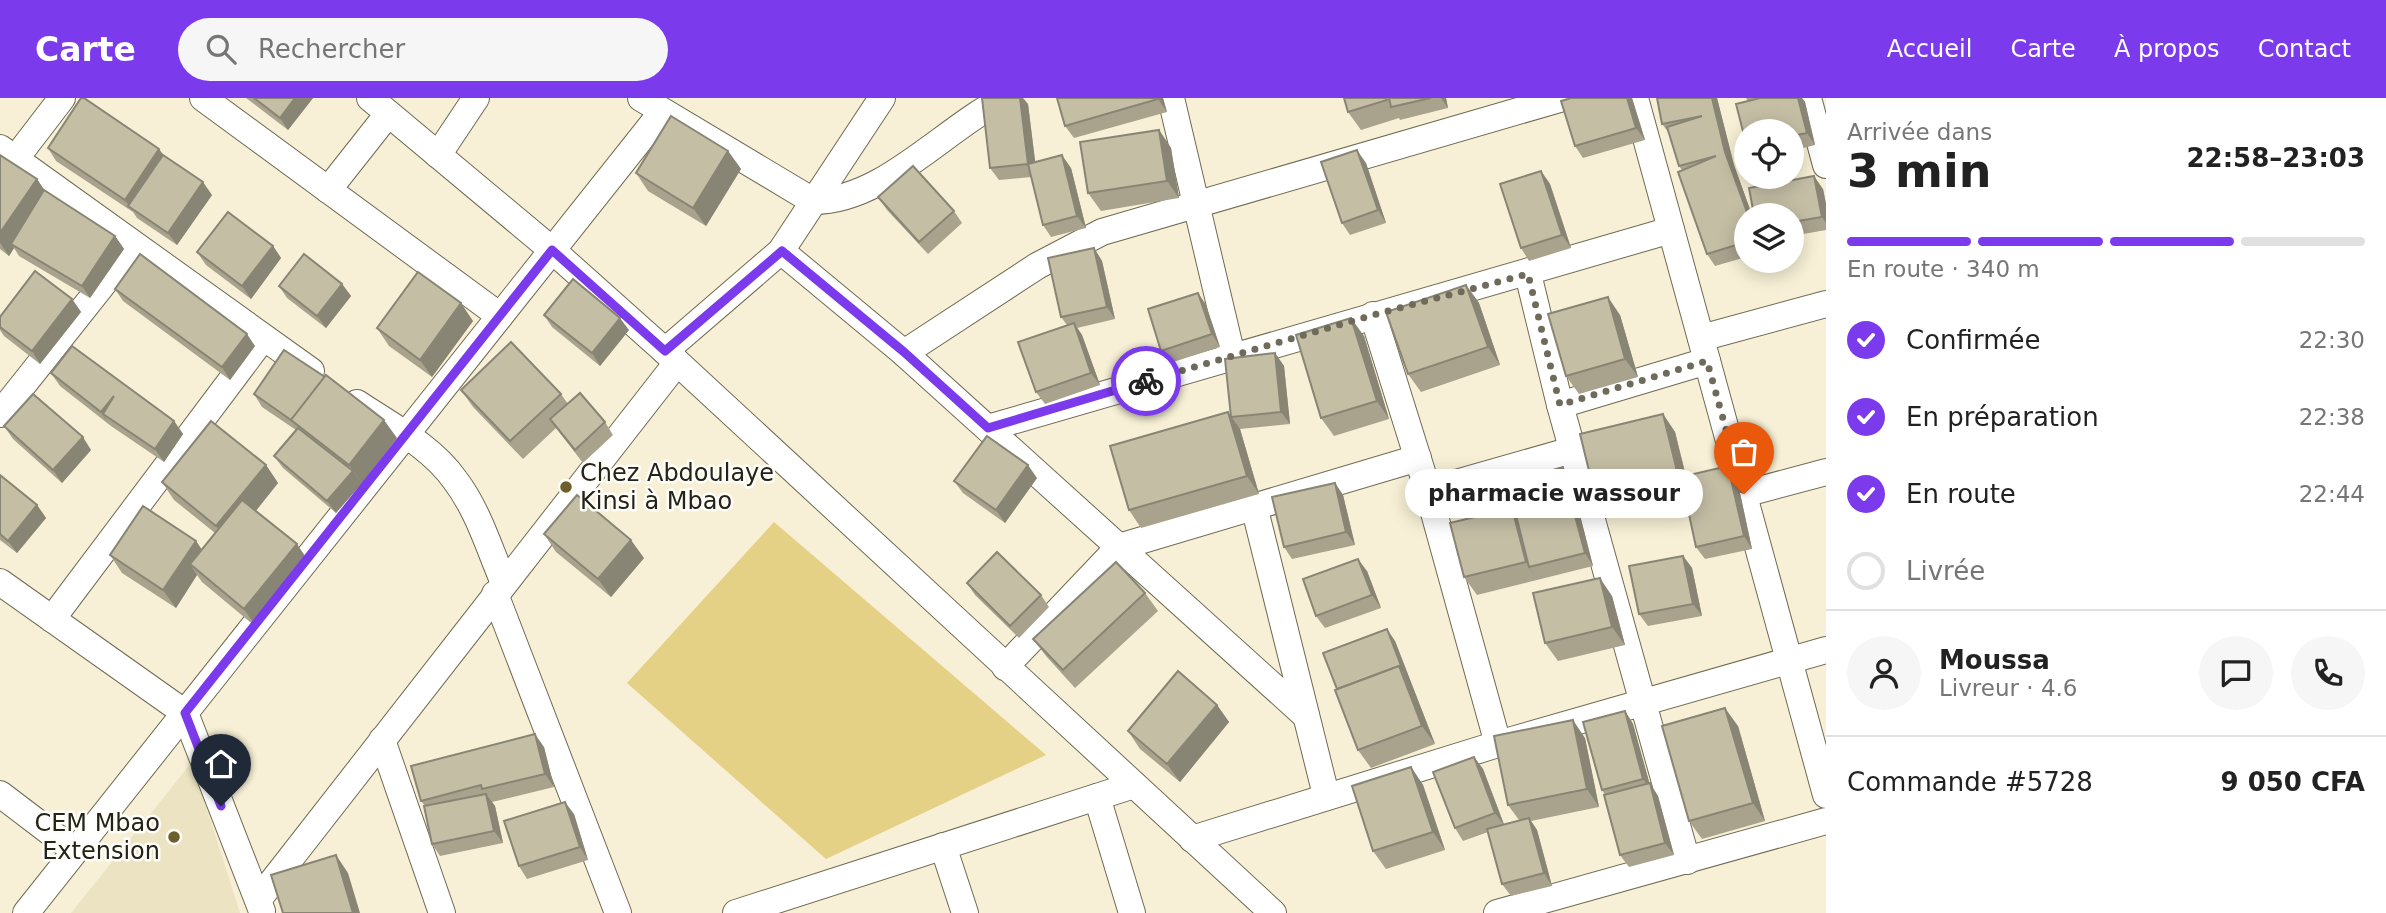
<!DOCTYPE html>
<html lang="fr">
<head>
<meta charset="utf-8">
<style>
  body { margin:0; font-family:"DejaVu Sans",sans-serif; background:#f6f6f6; color:#222; height:100vh; display:flex; flex-direction:column; font-size:26px; white-space:nowrap }
  * { box-sizing:border-box; margin:0 }
  p { font-size:23px; color:#767676 }
  .icon { flex:none; width:38px; height:38px; fill:none; stroke:currentColor; stroke-width:2; stroke-linecap:round; stroke-linejoin:round }
  .map { position:relative; flex:1; overflow:hidden }
  .panel { display:flex; flex-direction:column; background:#fff; width:560px }
  .panel>* { flex:none }
  .tools { position:absolute; left:1734px; top:21px; display:grid; gap:14px }
  .tools a { display:grid; place-items:center; width:70px; height:70px; border-radius:50%; background:#fff; box-shadow:0 4px 18px #0003; font-size:35px }
  .pin { position:absolute; display:grid; place-items:center; width:60px; height:60px; color:#fff; margin:-72px -30px; border-radius:50% 50% 50% 0; rotate:-45deg; box-shadow:0 0 7px #0007 }
  .pin .icon { rotate:45deg }
  .courier { position:absolute; display:grid; place-items:center; width:70px; height:70px; margin:-35px; border:5px solid #7c3aed; border-radius:50%; background:#fff; color:#222; box-shadow:0 2px 9px #0007 }
  .bubble { position:absolute; height:49px; border-radius:24px; background:#fff; box-shadow:0 4px 18px #0003; font-size:23px; font-weight:700; line-height:49px; text-align:center }
  .headline em { font-style:normal; font-weight:700 }
  .headline div { display:flex; flex-direction:column-reverse }
  .headline { display:flex; align-items:center; justify-content:space-between; height:119px; padding:0 21px }
  h1 { font-size:46px; font-weight:700; line-height:52px }
  .bar { display:grid; grid-template-columns:repeat(4,1fr); gap:10px 7px; align-content:center; height:84px; padding:0 21px }
  .bar i { height:9px; border-radius:5px; background:#e0e0e0 }
  .bar .active { background:#7c3aed }
  .bar p { grid-column:span 4 }
  .line { display:flex; align-items:center; gap:18px; padding:0 21px; border-top:2px solid #e0e0e0 }
  .line div { flex:1 }
  .round { display:grid; place-items:center; flex:none; width:74px; height:74px; border-radius:37px; background:#f6f6f6 }
  ol { padding:0 21px; list-style:none }
  li { display:flex; align-items:center; gap:21px; height:77px }
  li p { margin-inline-start:auto }
  li .icon { padding:7px; border-radius:50%; background:#7c3aed; color:#fff; stroke-width:4 }
  li:last-child { color:#767676 }
  li i { width:38px; height:38px; border:4px solid #e0e0e0; border-radius:50% }
  header { display:flex; align-items:center; gap:42px; box-sizing:border-box; height:98px; padding:0 35px; background:#7c3aed; color:#fff }
  header strong { font-size:33px }
  nav { display:flex; gap:38px; margin-inline-start:auto; font-size:24px }
  .search { width:490px; height:63px; background:#f6f6f6; display:flex; align-items:center; gap:18px; box-sizing:border-box; padding:0 24px; border-radius:38px; color:#767676; font-size:26px }
  main { display:flex; flex:1; min-height:0 }
  .map>svg:first-child { display:block }
  .built { fill:#ece3c3 }
  .pitch { fill:#e4d186 }
  .lines { fill:none; stroke-linecap:round; stroke-linejoin:round }
  .minor-casing { stroke:#6f6a53; stroke-width:28 }
  .minor { stroke:#fff; stroke-width:26 }
  .wall { fill:#a9a38e }
  .shaded-wall { fill:#898574 }
  .building { fill:#c4bea5; stroke:#898574; stroke-width:2 }
  .done { stroke:#6e6b5b; stroke-width:7; stroke-dasharray:0 12.6 }
  .route { stroke:#7c3aed; stroke-width:9 }
  .poi-dot { fill:#6c5f2c; stroke:#fefdf8; stroke-width:2.5 }
  .labels { text-anchor:middle; stroke-width:5; stroke-linejoin:round; paint-order:stroke }
  .poi-label { font-size:24px; fill:#252319; stroke:#fefdf8; text-anchor:start }
</style>
</head>
<body>
<header>
<strong>Carte</strong>
<div class="search"><svg class="icon" aria-label="search" viewBox="0 0 24 24"><circle cx="10" cy="10" r="6"/><path d="M15 15l6 6"/></svg>Rechercher</div>
<nav><a>Accueil</a><a>Carte</a><a>À propos</a><a>Contact</a></nav>
</header>
<main>
<div class="map">
<svg width="1826" height="815" viewBox="0 0 1826 815">
  <rect width="100%" height="100%" fill="#f7f0d6"/>
  <polygon class="built" points="192,664 240,815 71,815"/>
  <polygon class="pitch" points="774,424 1046,657 826,761 627,585"/>
  <g class="lines">
    <defs>
      <g id="minor">
        <polyline points="203,0 500,218"/>
        <polyline points="370,0 552,152 665,253 1273,815"/>
        <path d="M641,0L813,103C883,104 945,29 1006,0"/>
        <polyline points="1171,0 1232,258"/>
        <polyline points="1635,0 1826,697"/>
        <polyline points="1808,0 1826,67"/>
        <polyline points="0,50 311,273"/>
        <polyline points="438,57 476,0"/>
        <polyline points="16,60 62,0"/>
        <polyline points="328,92 388,16"/>
        <polyline points="781,153 904,255 1306,618"/>
        <polyline points="1528,176 1560,307 1687,763"/>
        <polyline points="1373,217 1428,393 1498,646"/>
        <polyline points="1701,240 1826,206"/>
        <polyline points="665,253 781,153 882,0"/>
        <polyline points="904,255 1037,168 1102,134 1563,0"/>
        <path d="M357,305C390,327 432,349 455,382C478,412 489,450 504,485"/>
        <polyline points="1560,307 1707,263"/>
        <polyline points="0,316 134,147"/>
        <polyline points="988,330 1671,132"/>
        <polyline points="1428,393 1572,352"/>
        <polyline points="1744,396 1826,374"/>
        <polyline points="1254,408 1326,697"/>
        <polyline points="0,484 185,615 262,813"/>
        <polyline points="495,496 618,815"/>
        <polyline points="52,521 263,240"/>
        <polyline points="1005,569 1119,449 1418,360"/>
        <polyline points="382,642 442,815"/>
        <polyline points="0,696 75,753"/>
        <polyline points="1097,699 1132,815"/>
        <polyline points="1192,741 1498,646 1826,552"/>
        <polyline points="943,748 965,815"/>
        <polyline points="258,802 676,266"/>
        <polyline points="26,815 662,14"/>
        <polyline points="736,815 1134,687"/>
        <polyline points="1497,815 1826,723"/>
      </g>
    </defs>
    <use href="#minor" class="minor-casing"/>
    <use href="#minor" class="minor"/>
  </g>
  <g class="wall">
    <polygon points="246,0 313,0 288,32"/>
    <polygon points="1057,0 1163,0 1167,14 1074,40 1065,28"/>
    <polygon points="1344,0 1446,0 1448,10 1400,22 1399,20 1361,32 1348,14"/>
    <polygon points="1632,0 1645,42 1583,60 1575,48"/>
    <polygon points="1717,0 1734,67 1752,117 1746,117 1746,159 1715,168 1707,156 1682,72 1679,68 1669,35 1662,26"/>
    <polygon points="1746,0 1802,0 1805,4 1815,47 1792,53 1792,33 1748,3"/>
    <polygon points="1028,6 1035,64 1071,70 1086,130 1051,139 1043,127 1031,79 999,82 990,70"/>
    <polygon points="1159,32 1171,50 1179,100 1101,113 1088,95"/>
    <polygon points="48,50 164,57 212,97 177,147 137,120 133,114 56,63"/>
    <polygon points="728,53 741,71 706,128 648,93 636,75"/>
    <polygon points="0,57 37,81 44,92 115,138 124,151 90,200 19,158 14,150 9,158 0,151"/>
    <polygon points="1366,65 1386,125 1350,137 1342,125"/>
    <polygon points="1541,73 1550,86 1571,150 1529,163 1521,150"/>
    <polygon points="1823,91 1826,106 1826,132 1792,138 1792,117"/>
    <polygon points="878,99 954,113 962,125 928,156 887,112"/>
    <polygon points="273,148 281,160 251,201 206,167 197,154"/>
    <polygon points="1094,150 1102,163 1115,221 1077,230 1082,237 1100,287 1045,306 1036,294 1067,227 1061,219"/>
    <polygon points="342,186 351,198 326,230 287,200 279,188"/>
    <polygon points="1466,187 1479,205 1500,267 1421,294 1408,276"/>
    <polygon points="115,191 255,248 230,282 123,203"/>
    <polygon points="1198,195 1206,207 1220,249 1170,265 1161,253"/>
    <polygon points="72,201 81,214 40,266 4,238 0,232 0,219"/>
    <polygon points="544,217 629,232 600,268 552,229"/>
    <polygon points="1620,217 1638,279 1579,296 1566,278"/>
    <polygon points="473,223 432,279 389,248 377,230"/>
    <polygon points="1364,238 1389,321 1334,338 1321,320"/>
    <polygon points="1275,255 1284,268 1290,326 1240,331 1259,396 1141,430 1129,412 1228,314 1231,319"/>
    <polygon points="51,275 174,323 183,336 164,364 111,328 60,288"/>
    <polygon points="461,292 561,296 568,306 605,324 613,337 583,365 556,330 523,361 473,309"/>
    <polygon points="254,296 397,340 362,385 336,415 283,370 274,358 296,332 262,309"/>
    <polygon points="1663,316 1675,334 1686,378 1728,368 1737,381 1752,451 1705,461 1696,449 1684,392 1606,411 1594,393"/>
    <polygon points="4,328 91,352 62,385 13,341"/>
    <polygon points="266,367 278,385 256,413 309,464 256,529 202,484 197,477 176,510 122,475 110,457 196,443 202,452 215,435 174,402 162,384"/>
    <polygon points="1562,370 1571,382 1593,468 1477,497 1464,479 1508,411"/>
    <polygon points="0,377 37,407 46,420 17,455 0,442"/>
    <polygon points="1037,380 1005,425 963,395 954,383"/>
    <polygon points="1335,385 1343,397 1355,447 1292,461 1284,449"/>
    <polygon points="544,436 644,460 611,499 556,454"/>
    <polygon points="1683,458 1692,470 1702,518 1648,528 1639,516"/>
    <polygon points="1367,473 1381,510 1325,530 1316,518"/>
    <polygon points="967,485 1041,497 1049,509 1019,540 975,497"/>
    <polygon points="1145,495 1158,513 1075,590 1046,558 1033,541"/>
    <polygon points="1612,498 1625,547 1558,563 1545,545"/>
    <polygon points="1395,543 1435,646 1371,670 1358,652"/>
    <polygon points="1217,607 1229,624 1180,684 1140,651 1128,633"/>
    <polygon points="1625,613 1633,626 1649,685 1658,698 1674,757 1629,769 1620,757 1605,697 1602,692"/>
    <polygon points="1738,628 1765,723 1702,741 1689,723"/>
    <polygon points="1585,640 1599,709 1531,723 1537,732 1552,788 1511,798 1502,786 1488,734 1463,743 1455,730 1474,659 1483,671 1504,726 1519,722 1508,707"/>
    <polygon points="544,649 554,689 492,704 495,708 503,745 440,758 432,746 425,708 421,703"/>
    <polygon points="1411,669 1423,687 1445,752 1386,771 1373,753"/>
    <polygon points="574,716 588,762 527,781 519,768"/>
  </g>
  <g class="shaded-wall">
    <polygon points="295,0 313,0 288,32 280,20"/>
    <polygon points="1020,0 1023,0 1028,6 1037,78 1028,66"/>
    <polygon points="1158,0 1163,0 1167,14 1158,1"/>
    <polygon points="1441,0 1446,0 1448,10"/>
    <polygon points="1627,0 1632,0 1645,42 1636,30"/>
    <polygon points="1712,0 1717,0 1734,67 1752,117 1748,117 1725,54"/>
    <polygon points="1798,0 1802,0 1805,4 1815,47 1807,35"/>
    <polygon points="1159,32 1171,50 1179,100 1167,83"/>
    <polygon points="159,51 168,63 129,108 125,102"/>
    <polygon points="1357,52 1366,65 1386,125 1378,112"/>
    <polygon points="728,53 741,71 706,128 693,110"/>
    <polygon points="1062,57 1071,70 1086,130 1077,118"/>
    <polygon points="1541,73 1550,86 1571,150 1562,137"/>
    <polygon points="1814,78 1823,91 1826,106 1826,125 1822,119"/>
    <polygon points="37,81 49,99 11,146 14,150 9,158 0,145 0,135"/>
    <polygon points="203,84 212,97 177,147 168,135"/>
    <polygon points="115,138 124,151 90,200 82,188"/>
    <polygon points="273,148 281,160 251,201 242,188"/>
    <polygon points="1094,150 1102,163 1115,221 1107,209"/>
    <polygon points="342,186 351,198 326,230 317,218"/>
    <polygon points="1466,187 1479,205 1500,267 1488,249"/>
    <polygon points="1198,195 1206,207 1220,249 1212,236"/>
    <polygon points="1608,199 1620,217 1638,279 1625,261"/>
    <polygon points="72,201 81,214 40,266 32,253"/>
    <polygon points="461,205 473,223 432,279 420,262"/>
    <polygon points="620,220 629,232 600,268 592,255"/>
    <polygon points="1351,220 1364,238 1389,321 1377,303"/>
    <polygon points="1074,225 1082,237 1100,287 1091,275"/>
    <polygon points="247,236 255,248 230,282 222,269"/>
    <polygon points="1275,255 1284,268 1290,326 1281,314"/>
    <polygon points="114,298 103,316 109,327 101,314"/>
    <polygon points="1228,314 1240,331 1259,396 1247,378"/>
    <polygon points="1663,316 1675,334 1689,391 1677,373"/>
    <polygon points="384,322 397,340 362,385 349,367"/>
    <polygon points="174,323 183,336 164,364 155,351"/>
    <polygon points="83,339 91,352 62,385 53,372"/>
    <polygon points="266,367 278,385 229,446 216,428"/>
    <polygon points="1028,367 1037,380 1005,425 996,412"/>
    <polygon points="1728,368 1737,381 1752,451 1744,438"/>
    <polygon points="1562,370 1571,382 1593,468 1585,455"/>
    <polygon points="353,373 362,385 336,415 327,403"/>
    <polygon points="1335,385 1343,397 1355,447 1346,434"/>
    <polygon points="37,407 46,420 17,455 8,443"/>
    <polygon points="1512,410 1524,428 1529,469 1538,482 1526,464"/>
    <polygon points="631,442 644,460 611,499 598,481"/>
    <polygon points="196,443 208,461 190,466 197,477 176,510 163,492"/>
    <polygon points="297,446 309,464 256,529 244,511"/>
    <polygon points="1683,458 1692,470 1702,518 1693,506"/>
    <polygon points="1358,461 1367,473 1381,510 1372,497"/>
    <polygon points="1600,480 1612,498 1625,547 1612,529"/>
    <polygon points="1387,531 1395,543 1435,646 1422,628"/>
    <polygon points="1217,607 1229,624 1180,684 1167,666"/>
    <polygon points="1725,610 1738,628 1765,723 1753,705"/>
    <polygon points="1625,613 1633,626 1652,694 1643,681"/>
    <polygon points="1573,622 1585,640 1599,709 1587,691"/>
    <polygon points="535,636 544,649 554,689 545,676"/>
    <polygon points="1474,659 1483,671 1504,727 1495,715"/>
    <polygon points="1411,669 1423,687 1445,752 1433,734"/>
    <polygon points="1650,685 1658,698 1674,757 1665,745"/>
    <polygon points="486,696 495,708 503,745 494,733"/>
    <polygon points="565,704 574,716 588,762 580,749"/>
    <polygon points="1529,720 1537,732 1552,788 1544,775"/>
    <polygon points="336,757 348,775 360,815 353,815"/>
  </g>
  <g class="building">
    <polygon points="81,0 84,0 159,51 125,102 48,50"/>
    <polygon points="254,0 295,0 280,20"/>
    <polygon points="982,0 1020,0 1028,66 990,70"/>
    <polygon points="1057,0 1158,0 1158,1 1065,28"/>
    <polygon points="1344,0 1386,0 1387,2 1348,14"/>
    <polygon points="1389,0 1431,0 1391,9"/>
    <polygon points="1571,0 1627,0 1636,30 1575,48 1561,3"/>
    <polygon points="1657,0 1712,0 1725,54 1748,117 1746,117 1746,144 1707,156 1678,74 1716,58 1679,68 1667,29 1702,18 1662,26"/>
    <polygon points="1760,0 1798,0 1807,35 1792,38 1792,33 1746,33 1746,45 1736,6"/>
    <polygon points="671,18 728,53 693,110 636,75"/>
    <polygon points="1159,32 1167,83 1088,95 1080,44"/>
    <polygon points="1357,52 1378,112 1342,125 1321,64"/>
    <polygon points="0,57 37,81 0,135"/>
    <polygon points="163,57 203,84 168,135 128,108"/>
    <polygon points="1062,57 1077,118 1043,127 1028,66"/>
    <polygon points="913,68 954,113 919,144 878,99"/>
    <polygon points="1541,73 1562,137 1521,150 1500,86"/>
    <polygon points="1814,78 1822,119 1792,124 1792,117 1754,117 1749,90"/>
    <polygon points="44,92 115,138 82,188 11,146"/>
    <polygon points="228,114 273,148 242,188 197,154"/>
    <polygon points="1094,150 1107,209 1061,219 1048,160"/>
    <polygon points="140,156 247,236 222,269 115,191"/>
    <polygon points="304,156 342,186 317,218 279,188"/>
    <polygon points="35,173 72,201 32,253 0,229 0,219"/>
    <polygon points="418,174 461,205 420,262 377,230"/>
    <polygon points="573,181 620,220 592,255 544,217"/>
    <polygon points="1466,187 1488,249 1408,276 1386,214"/>
    <polygon points="1198,195 1212,236 1161,253 1148,211"/>
    <polygon points="1608,199 1625,261 1566,278 1548,216"/>
    <polygon points="1351,220 1377,303 1321,320 1296,237"/>
    <polygon points="1074,225 1091,275 1036,294 1018,244"/>
    <polygon points="511,244 561,296 510,343 461,292"/>
    <polygon points="72,248 174,323 155,351 103,316 114,298 101,314 51,275"/>
    <polygon points="284,252 325,279 291,322 254,296"/>
    <polygon points="1275,255 1281,314 1231,319 1225,261"/>
    <polygon points="326,277 384,322 349,367 291,322"/>
    <polygon points="580,295 605,324 575,352 550,321"/>
    <polygon points="33,296 83,339 53,372 4,328"/>
    <polygon points="1228,314 1247,378 1129,412 1110,348"/>
    <polygon points="1663,316 1677,373 1594,393 1580,336"/>
    <polygon points="211,323 266,367 216,428 162,384"/>
    <polygon points="298,330 353,373 327,403 274,358"/>
    <polygon points="987,338 1028,367 996,412 954,383"/>
    <polygon points="1728,368 1744,438 1696,449 1681,379"/>
    <polygon points="1562,370 1585,455 1529,469 1516,417 1514,417 1512,410 1508,411 1501,388"/>
    <polygon points="0,377 37,407 8,443 0,436"/>
    <polygon points="1335,385 1346,434 1284,449 1272,399"/>
    <polygon points="577,397 631,442 598,481 544,436"/>
    <polygon points="242,402 297,446 244,511 190,466"/>
    <polygon points="143,408 196,443 163,492 110,457"/>
    <polygon points="1512,410 1526,464 1464,479 1450,425"/>
    <polygon points="997,454 1041,497 1010,528 967,485"/>
    <polygon points="1683,458 1693,506 1639,516 1629,468"/>
    <polygon points="1358,461 1372,497 1316,518 1303,481"/>
    <polygon points="1116,464 1145,495 1063,572 1033,541"/>
    <polygon points="1600,480 1612,529 1545,545 1533,495"/>
    <polygon points="1387,531 1403,573 1399,568 1337,591 1323,555"/>
    <polygon points="1399,568 1422,628 1358,652 1335,592"/>
    <polygon points="1178,573 1217,607 1167,666 1128,633"/>
    <polygon points="1725,610 1753,705 1689,723 1662,628"/>
    <polygon points="1625,613 1643,681 1602,692 1583,624"/>
    <polygon points="1573,622 1587,691 1508,707 1494,638"/>
    <polygon points="535,636 545,676 482,691 481,687 421,703 411,668"/>
    <polygon points="1474,659 1495,715 1455,730 1433,674"/>
    <polygon points="1411,669 1433,734 1373,753 1352,688"/>
    <polygon points="1650,685 1665,745 1620,757 1604,697"/>
    <polygon points="486,696 494,733 432,746 424,708"/>
    <polygon points="565,704 580,749 519,768 504,723"/>
    <polygon points="1529,720 1544,775 1502,786 1487,731"/>
    <polygon points="336,757 353,815 283,815 271,777"/>
  </g>
  <g class="lines">
    <polyline class="done" points="1146,283 1373,217 1528,176 1560,307 1707,263 1744,396"/>
    <polyline class="route" points="221,708 185,615 552,152 665,253 782,153 904,254 988,330 1146,283"/>
  </g>
  <g class="poi-dot">
    <circle cx="566" cy="389" r="7"/>
    <circle cx="174" cy="739" r="7"/>
  </g>
  <g class="labels">
    <g class="poi-label">
      <text x="580" y="383">Chez Abdoulaye<tspan x="580" dy="28">Kinsi à Mbao</tspan></text>
      <text x="160" y="733" text-anchor="end">CEM Mbao<tspan x="160" dy="28">Extension</tspan></text>
    </g>
  </g>
</svg>
<div class="tools">
<a><svg class="icon" aria-label="locate" viewBox="0 0 24 24"><circle cx="12" cy="12" r="6"/><path d="M12 2v4M12 18v4M2 12h4M18 12h4"/></svg></a>
<a><svg class="icon" aria-label="layers" viewBox="0 0 24 24"><path d="M12 4l9 5-9 5-9-5zM3 14l9 5 9-5"/></svg></a>
</div>
<div class="pin" style="left:1744px;top:396px;background:#ea580c"><svg class="icon" aria-label="bag" viewBox="0 0 24 24"><path d="M5 8h14l-1 12H6zM9 8a3 3 0 0 1 6 0"/></svg></div>
<div class="pin" style="left:221px;top:708px;background:#1f2937"><svg class="icon" aria-label="home" viewBox="0 0 24 24"><path d="M3 11l9-7 9 7M6 9v11h12V9"/></svg></div>
<div class="courier" style="left:1146px;top:283px"><svg class="icon" aria-label="bike" viewBox="0 0 24 24"><circle cx="6" cy="16" r="4"/><circle cx="18" cy="16" r="4"/><path d="M6 16l4-8h5l3 8M10 8l3 8H6M13 5h3"/></svg></div>
<div class="bubble" style="left:1405px;top:371px;width:298px">pharmacie wassour</div>
</div>
<section class="panel">
<div class="headline"><div><h1>3 min</h1><p>Arrivée dans</p></div><em>22:58–23:03</em></div>
<div class="bar"><i class="active"></i><i class="active"></i><i class="active"></i><i></i><p>En route · 340 m</p></div>
<ol>
<li><svg class="icon" aria-label="check" viewBox="0 0 24 24"><path d="M5 12l5 5 9-10"/></svg>Confirmée<p>22:30</p></li>
<li><svg class="icon" aria-label="check" viewBox="0 0 24 24"><path d="M5 12l5 5 9-10"/></svg>En préparation<p>22:38</p></li>
<li><svg class="icon" aria-label="check" viewBox="0 0 24 24"><path d="M5 12l5 5 9-10"/></svg>En route<p>22:44</p></li>
<li><i></i>Livrée</li>
</ol>
<div class="line" style="height:126px"><a class="round"><svg class="icon" aria-label="person" viewBox="0 0 24 24"><circle cx="12" cy="8" r="4"/><path d="M4 21q1-7 8-7t8 7"/></svg></a><div><b>Moussa</b><p>Livreur · 4.6</p></div><a class="round"><svg class="icon" aria-label="chat" viewBox="0 0 24 24"><path d="M4 5h16v11H9l-5 4z"/></svg></a><a class="round"><svg class="icon" aria-label="phone" viewBox="0 0 24 24"><path d="M5 4h4l2 5-3 2q2 4 5 5l2-3 5 2v4C11 20 4 13 5 4z"/></svg></a></div>
<div class="line" style="height:91px"><div>Commande #5728</div><b>9 050 CFA</b></div>
</section>
</main>
</body>
</html>
